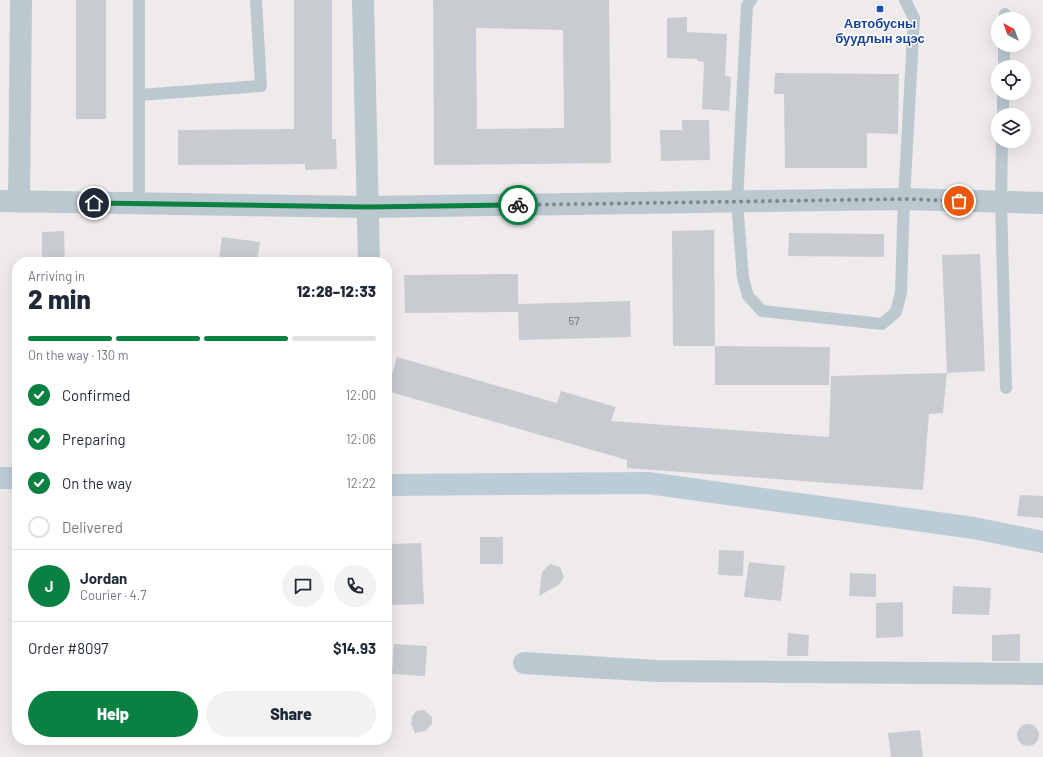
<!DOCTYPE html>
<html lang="en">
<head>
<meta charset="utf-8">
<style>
  body { margin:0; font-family:Barlow,sans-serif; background:#f2f2f3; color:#1f2937; height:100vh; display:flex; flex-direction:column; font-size:15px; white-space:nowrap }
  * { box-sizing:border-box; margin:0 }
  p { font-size:13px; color:#747a83 }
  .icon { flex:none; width:22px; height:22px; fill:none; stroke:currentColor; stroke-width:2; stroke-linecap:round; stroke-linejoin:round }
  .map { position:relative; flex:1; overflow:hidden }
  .details { position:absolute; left:12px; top:257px; width:380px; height:488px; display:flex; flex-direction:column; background:#fff; border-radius:16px; box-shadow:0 4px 16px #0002 }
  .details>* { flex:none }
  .needle { width:26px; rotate:319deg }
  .controls { position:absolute; left:991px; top:12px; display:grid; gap:8px }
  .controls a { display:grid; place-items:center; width:40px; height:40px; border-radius:50%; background:#fff; box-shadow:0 4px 16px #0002; font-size:20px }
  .pin { position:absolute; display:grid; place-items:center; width:34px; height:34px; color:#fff; margin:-17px; border:2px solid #fff; border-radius:50%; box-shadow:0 1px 4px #0007 }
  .courier { position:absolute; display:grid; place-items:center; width:40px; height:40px; margin:-20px; border:3px solid #0b8043; border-radius:50%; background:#fff; color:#222; box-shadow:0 1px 5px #0007 }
  .head em { font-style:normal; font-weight:800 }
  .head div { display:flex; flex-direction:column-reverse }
  .head { display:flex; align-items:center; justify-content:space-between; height:68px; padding:0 16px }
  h1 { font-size:26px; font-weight:800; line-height:30px }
  .bar { display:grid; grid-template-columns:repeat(4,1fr); gap:6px 4px; align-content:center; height:48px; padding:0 16px }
  .bar i { height:5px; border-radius:3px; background:#e0e1e3 }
  .bar .current { background:#0b8043 }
  .bar p { grid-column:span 4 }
  .line { display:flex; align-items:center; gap:10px; padding:0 16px; border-top:1px solid #e0e1e3 }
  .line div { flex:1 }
  .round { display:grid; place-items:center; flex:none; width:42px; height:42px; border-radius:21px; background:#f2f2f3 }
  ol { padding:0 16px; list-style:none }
  li { display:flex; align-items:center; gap:12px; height:44px }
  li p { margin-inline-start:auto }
  li .icon { padding:4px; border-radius:50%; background:#0b8043; color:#fff; stroke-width:4 }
  li:last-child { color:#747a83 }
  li i { width:22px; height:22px; border:2px solid #e0e1e3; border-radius:50% }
  .action { display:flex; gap:8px; margin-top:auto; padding:8px 16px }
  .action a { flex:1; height:46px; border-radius:24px; background:#0b8043; color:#fff; font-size:16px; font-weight:800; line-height:46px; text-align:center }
  .action a+a { background:#f2f2f3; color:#1f2937 }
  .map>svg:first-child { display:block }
  .building { fill:#c8ccd1; fill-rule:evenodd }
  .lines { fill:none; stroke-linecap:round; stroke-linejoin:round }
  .lane { stroke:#bbc8d0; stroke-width:12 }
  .street { stroke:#bbc8d0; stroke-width:22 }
  .secondary { stroke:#bcccd7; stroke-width:22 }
  .done { stroke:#7f878d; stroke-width:4; stroke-dasharray:0 7.2 }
  .route { stroke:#0b8043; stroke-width:5 }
  .transit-dot { fill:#1a4fb4; stroke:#fff; stroke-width:1.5 }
  .labels { text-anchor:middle; stroke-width:3; stroke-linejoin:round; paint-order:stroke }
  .number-label { font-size:11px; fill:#647078 }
  .transit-label { font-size:13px; font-weight:bold; fill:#164399; stroke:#fff }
</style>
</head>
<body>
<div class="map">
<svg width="1043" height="757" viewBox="0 0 1043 757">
  <rect width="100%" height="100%" fill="#efebec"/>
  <g class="building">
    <rect x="76" y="0" width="30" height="119"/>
    <polygon points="294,0 332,0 332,139 336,139 337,169 305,170 305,164 178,165 178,130 294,129"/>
    <path d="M433,0H609L611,163L434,165ZM476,28L563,30L564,128L477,129Z"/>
    <polygon points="687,17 687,32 727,34 725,76 731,77 729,111 702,109 704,62 697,61 697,59 667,58 667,18"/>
    <polygon points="775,73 899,74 898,134 867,133 867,168 785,168 784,94 774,94"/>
    <polygon points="682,120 709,120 710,160 661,161 660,130 682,130"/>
    <polygon points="714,230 715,346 673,346 672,231"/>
    <polygon points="64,231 65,262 42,262 42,232"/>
    <polygon points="789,233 884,234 884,257 788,256"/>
    <polygon points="222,237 260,242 257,262 219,260"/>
    <polygon points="980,254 985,371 947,373 942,255"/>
    <polygon points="518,274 518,312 405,313 404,275"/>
    <polygon points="630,301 631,337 519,340 518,304"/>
    <polygon points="715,346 830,347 829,385 715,385"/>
    <polygon points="397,357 557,403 561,391 616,407 611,421 829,437 831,376 947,373 943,413 929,414 923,490 627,468 627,460 387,391"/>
    <polygon points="1020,495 1043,496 1043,518 1017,516"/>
    <rect x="480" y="537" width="23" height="27"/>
    <polygon points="421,543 424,604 392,605 390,544"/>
    <polygon points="719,550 744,551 743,576 718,575"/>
    <polygon points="749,562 785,566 781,601 744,597"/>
    <polygon points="550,564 560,567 564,577 560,584 539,596 542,572"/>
    <polygon points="850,573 876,574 876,597 849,596"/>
    <polygon points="953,586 991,588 989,615 952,614"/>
    <polygon points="903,602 903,637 876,638 876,603"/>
    <polygon points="788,633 809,635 808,656 787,656"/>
    <polygon points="1020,634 1020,661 992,661 992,635"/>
    <polygon points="394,644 427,646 425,676 392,674"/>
    <polygon points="424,710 432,717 432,724 425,731 415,733 411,724 412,717 416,711"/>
    <circle cx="1028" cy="735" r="11"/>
    <polygon points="920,730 923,757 891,757 888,733"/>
  </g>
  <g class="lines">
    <g class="lane">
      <polyline points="751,0 747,6 737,202 743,278 748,296 762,311 882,324 896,312 901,292 904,199 914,18 905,0"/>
      <polyline points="1005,19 1005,14"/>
      <polyline points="1004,67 1004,45"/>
      <polyline points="139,95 261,86 256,0"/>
      <polyline points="1003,115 1003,93"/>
      <polyline points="1002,141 1001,202 1006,388"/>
      <polyline points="139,203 139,0"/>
    </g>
    <g class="street">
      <polyline points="363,0 369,262"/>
      <polyline points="0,201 367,207 904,199 1043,203"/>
      <polyline points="19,202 21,0"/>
      <polyline points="524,663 657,671 1043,674"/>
    </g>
    <g class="secondary">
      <polyline points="0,478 17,478"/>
      <polyline points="387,485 648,483 974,528 1043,542"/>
    </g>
  </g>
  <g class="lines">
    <polyline class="done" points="518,205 904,199 959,201"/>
    <polyline class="route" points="94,203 367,207 518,205"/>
  </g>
  <rect class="transit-dot" x="876" y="5" width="8" height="8" rx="2"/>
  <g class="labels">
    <g class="number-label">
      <text x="574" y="325">57</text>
    </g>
    <g class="transit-label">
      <text x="880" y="28">Автобусны<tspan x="880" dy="15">буудлын эцэс</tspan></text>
    </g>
  </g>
</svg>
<div class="controls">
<a><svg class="needle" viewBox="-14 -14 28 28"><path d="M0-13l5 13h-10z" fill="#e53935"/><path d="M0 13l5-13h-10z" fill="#747a83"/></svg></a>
<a><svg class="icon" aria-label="locate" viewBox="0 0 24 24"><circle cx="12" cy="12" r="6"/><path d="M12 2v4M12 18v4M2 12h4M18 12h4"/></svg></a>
<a><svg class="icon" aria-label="layers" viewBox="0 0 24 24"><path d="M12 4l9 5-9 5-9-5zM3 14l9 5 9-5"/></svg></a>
</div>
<div class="pin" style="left:959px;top:201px;background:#ea580c"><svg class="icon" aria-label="bag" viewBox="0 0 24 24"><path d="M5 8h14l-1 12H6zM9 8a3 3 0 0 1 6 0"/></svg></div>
<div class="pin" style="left:94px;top:203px;background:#1f2937"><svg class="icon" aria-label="home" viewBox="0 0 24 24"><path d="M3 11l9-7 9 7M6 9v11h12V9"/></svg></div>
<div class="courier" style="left:518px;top:205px"><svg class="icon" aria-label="bike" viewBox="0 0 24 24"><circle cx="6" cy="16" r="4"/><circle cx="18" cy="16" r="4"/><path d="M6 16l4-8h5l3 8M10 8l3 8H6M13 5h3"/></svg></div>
<section class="details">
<div class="head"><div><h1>2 min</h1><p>Arriving in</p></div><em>12:28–12:33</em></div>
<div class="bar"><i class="current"></i><i class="current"></i><i class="current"></i><i></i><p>On the way · 130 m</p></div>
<ol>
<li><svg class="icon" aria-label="check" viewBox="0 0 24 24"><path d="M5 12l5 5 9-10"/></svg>Confirmed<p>12:00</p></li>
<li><svg class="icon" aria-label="check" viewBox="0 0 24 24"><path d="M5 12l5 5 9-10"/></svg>Preparing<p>12:06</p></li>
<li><svg class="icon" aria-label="check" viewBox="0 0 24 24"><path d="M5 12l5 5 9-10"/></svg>On the way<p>12:22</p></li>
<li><i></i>Delivered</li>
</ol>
<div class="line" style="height:72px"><b class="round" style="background:#0b8043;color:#fff">J</b><div><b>Jordan</b><p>Courier · 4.7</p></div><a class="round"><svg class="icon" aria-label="chat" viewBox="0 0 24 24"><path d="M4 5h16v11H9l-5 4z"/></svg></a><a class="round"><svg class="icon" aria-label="phone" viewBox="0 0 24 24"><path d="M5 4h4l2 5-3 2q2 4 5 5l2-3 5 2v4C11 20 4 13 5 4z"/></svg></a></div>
<div class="line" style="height:52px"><div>Order #8097</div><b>$14.93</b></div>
<div class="action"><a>Help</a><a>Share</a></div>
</section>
</div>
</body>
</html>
